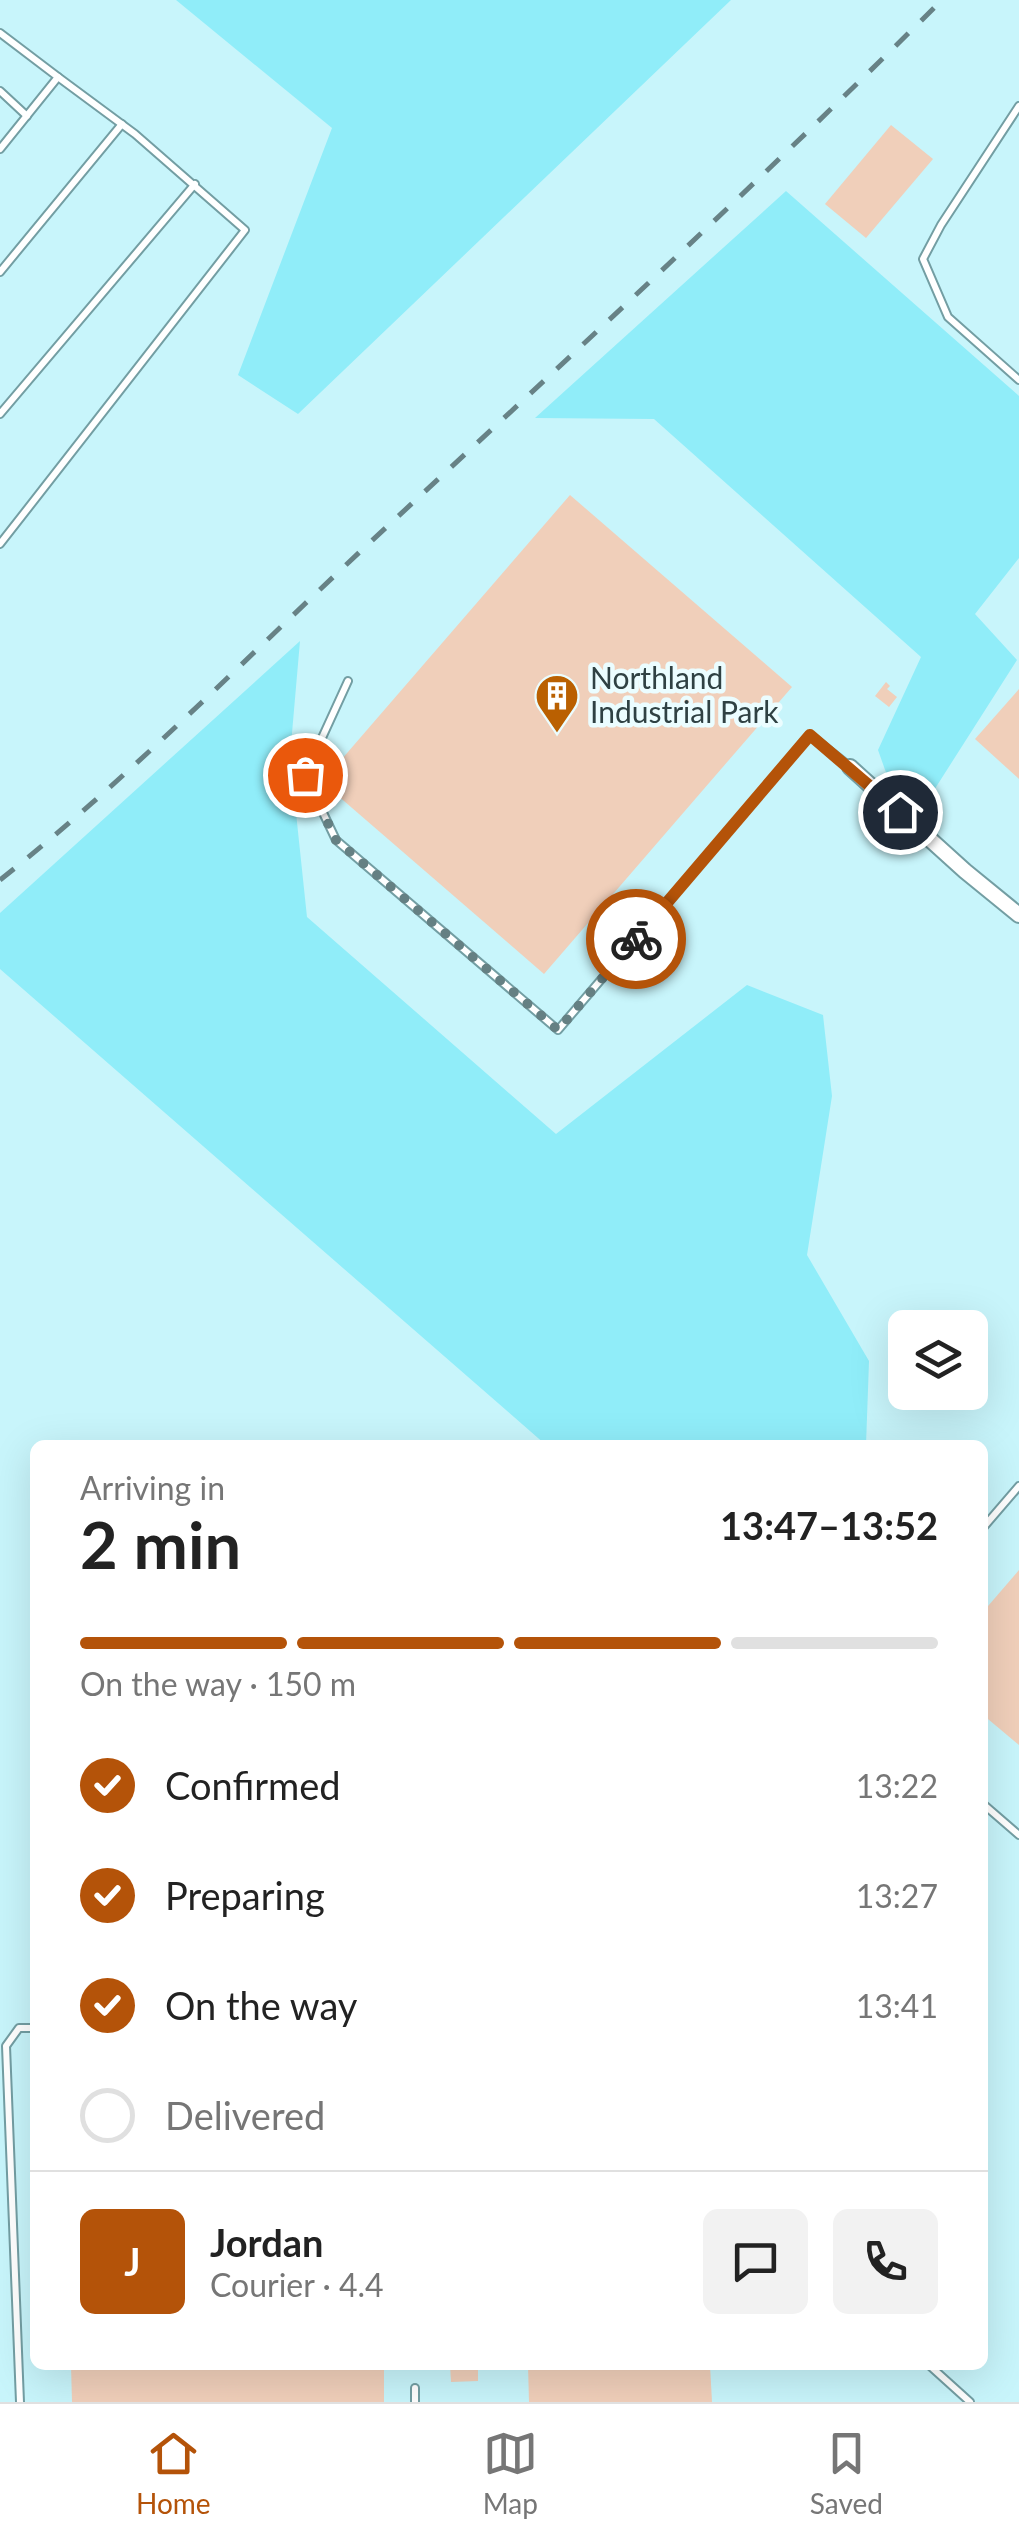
<!DOCTYPE html>
<html lang="en">
<head>
<meta charset="utf-8">
<style>
  body { margin:0; font-family:Lato,sans-serif; background:#f2f2f2; color:#222; height:100vh; display:flex; flex-direction:column; font-size:38px; white-space:nowrap }
  * { box-sizing:border-box; margin:0 }
  p { font-size:32px; color:#767676 }
  .icon { flex:none; width:55px; height:55px; fill:none; stroke:currentColor; stroke-width:2; stroke-linecap:round; stroke-linejoin:round }
  .map { position:relative; flex:1; overflow:hidden }
  .details { position:absolute; left:30px; top:1440px; width:958px; height:930px; display:flex; flex-direction:column; background:#fff; border-radius:15px; box-shadow:0 10px 40px #0002 }
  .details>* { flex:none }
  .controls { position:absolute; left:888px; top:1310px; display:grid; gap:20px }
  .controls a { display:grid; place-items:center; width:100px; height:100px; border-radius:15px; background:#fff; box-shadow:0 10px 40px #0002; font-size:50px }
  .pin { position:absolute; display:grid; place-items:center; width:85px; height:85px; color:#fff; margin:-42px; border:5px solid #fff; border-radius:50%; box-shadow:0 2px 10px #0007 }
  .courier { position:absolute; display:grid; place-items:center; width:100px; height:100px; margin:-50px; border:8px solid #b45309; border-radius:50%; background:#fff; color:#222; box-shadow:0 2px 12px #0007 }
  .overview em { font-style:normal; font-weight:700 }
  .overview div { display:flex; flex-direction:column-reverse }
  .overview { display:flex; align-items:center; justify-content:space-between; height:170px; padding:0 50px }
  h1 { font-size:65px; font-weight:700; line-height:75px }
  .bar { display:grid; grid-template-columns:repeat(4,1fr); gap:15px 10px; align-content:center; height:120px; padding:0 50px }
  .bar i { height:12px; border-radius:8px; background:#e0e0e0 }
  .bar .current { background:#b45309 }
  .bar p { grid-column:span 4 }
  .line { display:flex; align-items:center; gap:25px; padding:0 50px; border-top:2px solid #e0e0e0 }
  .line div { flex:1 }
  .round { display:grid; place-items:center; flex:none; width:105px; height:105px; border-radius:15px; background:#f2f2f2 }
  ol { padding:0 50px; list-style:none }
  li { display:flex; align-items:center; gap:30px; height:110px }
  li p { margin-inline-start:auto }
  li .icon { padding:10px; border-radius:50%; background:#b45309; color:#fff; stroke-width:4 }
  li:last-child { color:#767676 }
  li i { width:55px; height:55px; border:5px solid #e0e0e0; border-radius:50% }
  .tab-bar { display:flex; justify-content:space-around; align-items:center; height:140px; border-top:2px solid #e0e0e0; background:#fff; font-size:28px; color:#767676 }
  .tab-bar a { display:grid; justify-items:center; gap:5px }
  .tab-bar .current { color:#b45309 }
  .map>svg:first-child { display:block }
  .green { fill:#90edf9 }
  .building { fill:#f0cfba }
  .lines { fill:none; stroke-linecap:round; stroke-linejoin:round }
  .service-casing { stroke:#739ea3; stroke-width:10 }
  .minor-casing { stroke:#739ea3; stroke-width:18 }
  .service { stroke:#fff; stroke-width:6 }
  .minor { stroke:#fff; stroke-width:14 }
  .rail { stroke:#678286; stroke-width:5; stroke-dasharray:18 18; stroke-linecap:butt }
  .done { stroke:#658083; stroke-width:10; stroke-dasharray:0 18 }
  .route { stroke:#b45309; stroke-width:12 }
  .labels { text-anchor:middle; stroke-width:9; stroke-linejoin:round; paint-order:stroke }
  .poi-label { font-size:30px; fill:#2f4143; stroke:#ebfdff; text-anchor:start }
</style>
</head>
<body>
<div class="map">
<svg width="1019" height="2402" viewBox="0 0 1019 2402">
  <rect width="100%" height="100%" fill="#c8f5fb"/>
  <g class="green">
    <polygon points="176,0 731,0 298,414 238,375 332,128"/>
    <polygon points="786,191 1019,396 1019,558 975,614 1017,660 922,809 900,812 878,750 921,657 654,419 535,418"/>
    <polygon points="300,641 290,756 307,917 556,1134 747,985 823,1015 832,1096 807,1255 869,1361 866,1445 546,1445 0,969 0,913"/>
  </g>
  <g class="building">
    <polygon points="891,125 933,159 866,238 825,204"/>
    <polygon points="570,495 792,687 544,974 322,782"/>
    <polygon points="886,682 890,686 887,689 897,697 889,707 875,696"/>
    <polygon points="1019,689 1019,779 975,739"/>
    <polygon points="1019,1570 1019,1745 982,1714 982,1613"/>
    <polygon points="71,2365 384,2365 384,2402 72,2402"/>
    <polygon points="450,2365 478,2365 478,2381 451,2382"/>
    <polygon points="528,2365 710,2365 712,2402 529,2402"/>
  </g>
  <g class="lines">
    <defs>
      <g id="service">
        <polyline points="0,33 58,77 0,149"/>
        <polyline points="0,91 27,116"/>
        <polyline points="1019,106 941,225 923,259 948,317 1019,380"/>
        <polyline points="0,272 122,124"/>
        <polyline points="0,414 195,184"/>
        <polyline points="0,544 245,230 135,134 58,77"/>
        <polyline points="348,681 305,775 336,840 558,1030 810,735 849,766"/>
        <polyline points="982,1529 1019,1486"/>
        <polyline points="982,1803 1019,1835"/>
        <polyline points="929,2365 970,2402"/>
        <polyline points="20,2402 6,2046 19,2028 35,2028"/>
        <polyline points="415,2402 415,2388"/>
      </g>
      <polyline id="minor" points="850,767 965,871 1019,915"/>
    </defs>
    <use href="#service" class="service-casing"/>
    <use href="#minor" class="minor-casing"/>
    <use href="#service" class="service"/>
    <use href="#minor" class="minor"/>
    <path class="rail" d="M0,880C129,778 244,660 364,548C559,367 754,187 942,0"/>
  </g>
  <g class="lines">
    <polyline class="done" points="305,775 336,840 558,1030 636,939"/>
    <polyline class="route" points="636,939 810,735 900,812"/>
  </g>
  <defs>
    <symbol id="building-pin" viewBox="-11 -11 22 30"><path d="M0 17L-7.5 6A9.5 9.5 0 1 1 7.5 6Z" fill="#ba6001" stroke="#ebfdff"/><path d="M-4-6H4V6H1V3H-1V6H-4ZM-2.5-4.3h1.7v1.8h-1.7ZM.8-4.3h1.7v1.8H.8ZM-2.5-1h1.7V.8h-1.7ZM.8-1h1.7V.8H.8Z" fill="#fff"/></symbol>
  </defs>
  <g fill-rule="evenodd">
    <use href="#building-pin" x="532" y="671" width="50" height="68"/>
  </g>
  <g class="labels">
    <g class="poi-label">
      <text x="590" y="689">Northland<tspan x="590" dy="34">Industrial Park</tspan></text>
    </g>
  </g>
</svg>
<div class="controls">
<a><svg class="icon" aria-label="layers" viewBox="0 0 24 24"><path d="M12 4l9 5-9 5-9-5zM3 14l9 5 9-5"/></svg></a>
</div>
<div class="pin" style="left:305px;top:775px;background:#ea580c"><svg class="icon" aria-label="bag" viewBox="0 0 24 24"><path d="M5 8h14l-1 12H6zM9 8a3 3 0 0 1 6 0"/></svg></div>
<div class="pin" style="left:900px;top:812px;background:#1f2937"><svg class="icon" aria-label="home" viewBox="0 0 24 24"><path d="M3 11l9-7 9 7M6 9v11h12V9"/></svg></div>
<div class="courier" style="left:636px;top:939px"><svg class="icon" aria-label="bike" viewBox="0 0 24 24"><circle cx="6" cy="16" r="4"/><circle cx="18" cy="16" r="4"/><path d="M6 16l4-8h5l3 8M10 8l3 8H6M13 5h3"/></svg></div>
<section class="details">
<div class="overview"><div><h1>2 min</h1><p>Arriving in</p></div><em>13:47–13:52</em></div>
<div class="bar"><i class="current"></i><i class="current"></i><i class="current"></i><i></i><p>On the way · 150 m</p></div>
<ol>
<li><svg class="icon" aria-label="check" viewBox="0 0 24 24"><path d="M5 12l5 5 9-10"/></svg>Confirmed<p>13:22</p></li>
<li><svg class="icon" aria-label="check" viewBox="0 0 24 24"><path d="M5 12l5 5 9-10"/></svg>Preparing<p>13:27</p></li>
<li><svg class="icon" aria-label="check" viewBox="0 0 24 24"><path d="M5 12l5 5 9-10"/></svg>On the way<p>13:41</p></li>
<li><i></i>Delivered</li>
</ol>
<div class="line" style="height:180px"><b class="round" style="background:#b45309;color:#fff">J</b><div><b>Jordan</b><p>Courier · 4.4</p></div><a class="round"><svg class="icon" aria-label="chat" viewBox="0 0 24 24"><path d="M4 5h16v11H9l-5 4z"/></svg></a><a class="round"><svg class="icon" aria-label="phone" viewBox="0 0 24 24"><path d="M5 4h4l2 5-3 2q2 4 5 5l2-3 5 2v4C11 20 4 13 5 4z"/></svg></a></div>
</section>
</div>
<nav class="tab-bar">
<a class="current"><svg class="icon" aria-label="home" viewBox="0 0 24 24"><path d="M3 11l9-7 9 7M6 9v11h12V9"/></svg>Home</a>
<a><svg class="icon" aria-label="map" viewBox="0 0 24 24"><path d="M3 6l6-2 6 2 6-2v14l-6 2-6-2-6 2zM9 4v14M15 6v14"/></svg>Map</a>
<a><svg class="icon" aria-label="saved" viewBox="0 0 24 24"><path d="M7 4h10v16l-5-4-5 4z"/></svg>Saved</a>
</nav>
</body>
</html>
